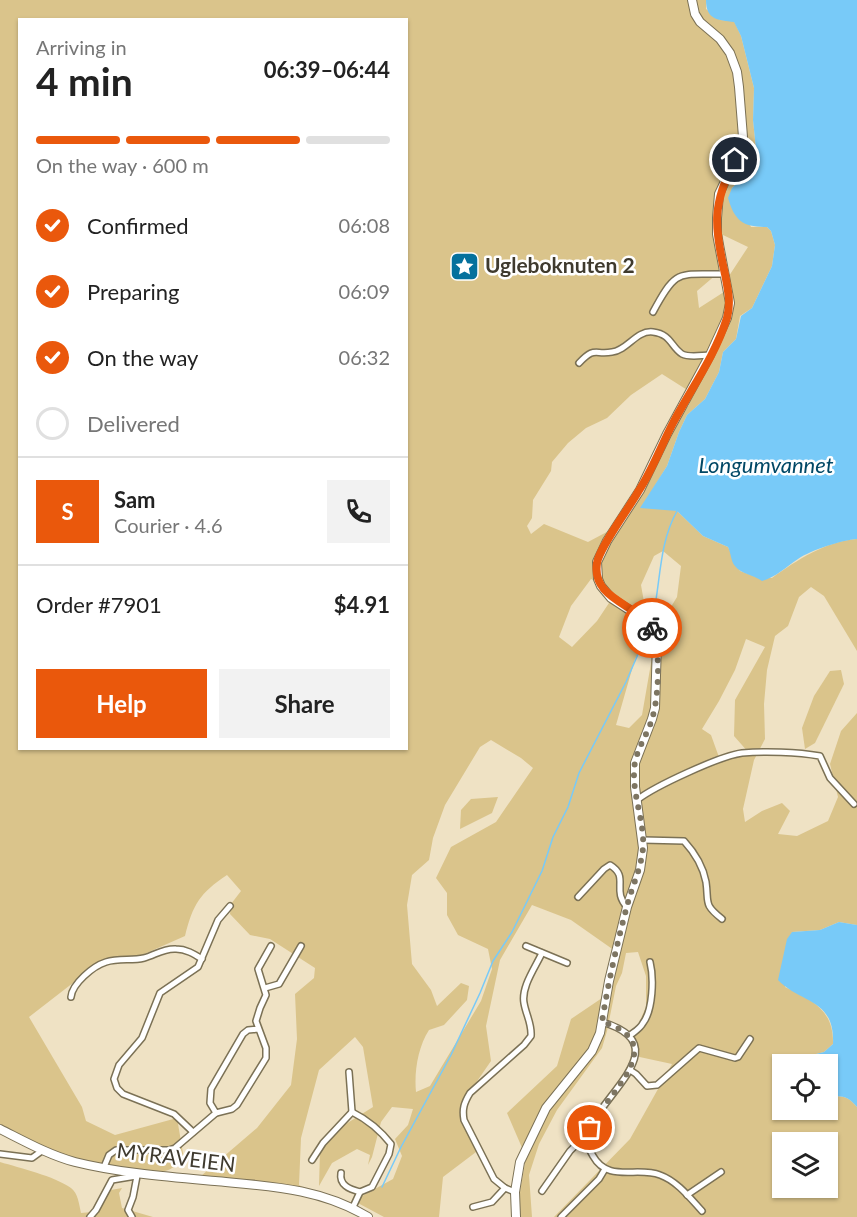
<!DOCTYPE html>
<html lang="en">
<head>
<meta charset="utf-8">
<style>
  body { margin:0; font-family:Lato,sans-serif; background:#f2f2f2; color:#222; height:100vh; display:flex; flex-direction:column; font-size:22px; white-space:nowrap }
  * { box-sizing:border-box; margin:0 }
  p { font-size:20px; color:#767676 }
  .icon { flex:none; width:33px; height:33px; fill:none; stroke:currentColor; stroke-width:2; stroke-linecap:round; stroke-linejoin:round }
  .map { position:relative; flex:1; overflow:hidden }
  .panel { position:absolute; left:18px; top:18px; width:390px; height:732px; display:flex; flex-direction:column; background:#fff; border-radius:0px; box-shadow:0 2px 4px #0004 }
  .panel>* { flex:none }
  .fabs { position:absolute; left:772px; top:1054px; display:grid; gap:12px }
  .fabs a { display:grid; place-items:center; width:66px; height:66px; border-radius:0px; background:#fff; box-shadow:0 2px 4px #0004; font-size:30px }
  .pin { position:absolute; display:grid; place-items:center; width:51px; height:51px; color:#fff; margin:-26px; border:3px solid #fff; border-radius:50%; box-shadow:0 2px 6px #0007 }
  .courier { position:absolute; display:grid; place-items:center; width:60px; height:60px; margin:-30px; border:4px solid #ea580c; border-radius:50%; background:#fff; color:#222; box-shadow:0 2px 8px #0007 }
  .summary em { font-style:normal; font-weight:700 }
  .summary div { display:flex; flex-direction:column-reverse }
  .summary { display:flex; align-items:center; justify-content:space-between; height:102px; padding:0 18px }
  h1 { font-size:39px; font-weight:700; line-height:45px }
  .bar { display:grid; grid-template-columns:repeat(4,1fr); gap:9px 6px; align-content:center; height:72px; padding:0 18px }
  .bar i { height:8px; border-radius:4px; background:#e0e0e0 }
  .bar .active { background:#ea580c }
  .bar p { grid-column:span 4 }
  .line { display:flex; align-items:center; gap:15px; padding:0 18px; border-top:2px solid #e0e0e0 }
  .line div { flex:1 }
  .round { display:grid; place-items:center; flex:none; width:63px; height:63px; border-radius:0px; background:#f2f2f2 }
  ol { padding:0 18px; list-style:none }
  li { display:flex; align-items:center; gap:18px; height:66px }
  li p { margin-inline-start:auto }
  li .icon { padding:6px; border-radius:50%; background:#ea580c; color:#fff; stroke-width:4 }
  li:last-child { color:#767676 }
  li i { width:33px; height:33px; border:3px solid #e0e0e0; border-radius:50% }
  .primary-button { display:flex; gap:12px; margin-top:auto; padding:12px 18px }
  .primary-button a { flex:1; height:69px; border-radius:0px; background:#ea580c; color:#fff; font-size:24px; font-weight:700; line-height:69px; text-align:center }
  .primary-button a+a { background:#f2f2f2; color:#222 }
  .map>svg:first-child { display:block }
  .green { fill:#dac48b; fill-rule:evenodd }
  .water { fill:#78caf8 }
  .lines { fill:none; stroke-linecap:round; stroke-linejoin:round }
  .stream { stroke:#78caf8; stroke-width:1.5 }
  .minor-casing { stroke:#7b7155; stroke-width:8 }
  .secondary-casing { stroke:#7b7155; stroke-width:10 }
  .minor { stroke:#fff; stroke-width:5 }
  .secondary { stroke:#fff; stroke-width:8 }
  .done { stroke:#7d7562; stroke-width:6; stroke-dasharray:0 10.8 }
  .route { stroke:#ea580c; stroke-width:8 }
  .labels { text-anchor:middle; stroke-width:5; stroke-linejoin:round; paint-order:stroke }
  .poi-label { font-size:21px; font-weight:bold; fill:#3f3a2e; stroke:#fff; text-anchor:start }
  .street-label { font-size:21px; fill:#3f3a2e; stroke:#fff }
  .water-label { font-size:22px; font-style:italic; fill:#014866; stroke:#fff }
</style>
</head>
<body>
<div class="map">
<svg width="857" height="1217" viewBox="0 0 857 1217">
  <rect width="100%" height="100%" fill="#efe2c4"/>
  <g class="green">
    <path d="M0,0H706V9L720,20L734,21L741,36L754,88L753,120L756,149L742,164V178L732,188L751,227H767L771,231L775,245L772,266L752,308L740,316L736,339L723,352L719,372L705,399L687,415L679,432L667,466L645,502L677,511L703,536L728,547L740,571L757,577L772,578C797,560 826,541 857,539V651L824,596L811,587L799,597L788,626L775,636L767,670L764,704L765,739L754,760L743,809L745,822L762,811L782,803L790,811L778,834L797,836L828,821L838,797L830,764L841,731L857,713V925L839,922L820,930L792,932L785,987C812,1000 834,1010 833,1044L824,1052L812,1055L806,1065H783V1110H828V1097C842,1095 848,1096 857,1107V1217H554L630,1139L672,1064L635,1056L634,1034L646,1007V976L638,952L626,953L622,973L616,986L607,1031L602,1048L557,1110L539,1144L529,1175L532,1217H519V1197L526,1157L507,1113L557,1066L571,1019L605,996L618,953L571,920L532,905L500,960L486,1026L491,1061L471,1090L464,1113L480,1149L443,1177L439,1217H384L356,1202L360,1194L362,1196L393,1179L402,1156L395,1139L408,1125L413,1109L392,1107L381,1122L372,1157L368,1165L370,1155L357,1149L332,1163L319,1186L320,1151L341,1127L373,1107L363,1047L355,1037L319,1070L301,1138L299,1185L306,1189L201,1176L257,1128L291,1085L297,1039L295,994L314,978L315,968L270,939L250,935L230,914L231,904L241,891L227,875C200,893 193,904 185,936L142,955L100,962L29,1017L82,1107L86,1121L115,1135L177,1118L184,1159C178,1163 172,1170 165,1171C118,1183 43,1148 0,1129ZM20,20H406V748H20ZM723,235L748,247L725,282L727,290L699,308L697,291L724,268ZM662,374L692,393L689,405L678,418L655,469L618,526L588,542L544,524L531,534L527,526L532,518L533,500L551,471L552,462L568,443L586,428L607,418L631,395ZM663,551L681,566L677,597L666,615L654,646L642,715L629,728L616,725L635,659L642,647L639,645L647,619L641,585L654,556ZM591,579L601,584L611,600L597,621L572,647L559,637L571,606ZM746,639L765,647L735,700L734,736L749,753L745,756L720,760L711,735L702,729L719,701L735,670ZM491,740L521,758L533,768L496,822L451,847L436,878L447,893V915L458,935L488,949L492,969L481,1001L430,1086L416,1092C414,1072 418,1047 429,1030L444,1025L467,1000L469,986L461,983L437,1006L431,990L412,964L407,905L412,875L429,860L433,838L445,805L480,747ZM783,1143H828V1188H783Z"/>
    <polygon points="841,670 844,684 815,743 805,749 802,728 814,696 830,671"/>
    <polygon points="498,797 492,813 460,829 461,810 471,799"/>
    <path d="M0,1162C20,1168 54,1176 71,1188C78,1193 79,1204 81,1213L92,1212L111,1190L122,1188L119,1193L122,1208L153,1217H0Z"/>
  </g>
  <g class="water">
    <path d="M706,0H857V539C842,540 811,550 798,559C786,567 776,577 762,581C754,575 741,574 735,566C731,562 731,553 728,547L703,536L677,511L640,508L667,466L679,432L687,415L705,399L719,372L723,352L736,339L741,316L752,308L772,266L775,245L771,231L767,227C744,227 735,222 728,198L732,188L742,178V164L756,149L753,120L754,88L741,36L734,22C718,20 706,20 706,0Z"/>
    <path d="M839,922L857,925V1107C848,1096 842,1095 828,1097V1065H806L812,1055L824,1052L833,1044C835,998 801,1004 778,980L787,939L792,932L820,930Z"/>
  </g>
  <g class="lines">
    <g class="stream">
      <path d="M652,621C661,584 658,545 677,511"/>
      <polyline points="382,1187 401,1147 451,1055 480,993 493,961 512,932 542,871 553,837 568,807 579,773 626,682 648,631"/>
    </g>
    <defs>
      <g id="minor">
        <path d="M653,312C677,267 678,275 725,274"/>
        <path d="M579,363C595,346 594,355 612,352C628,350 636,330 653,332C671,334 671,347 682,354C690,358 702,355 710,355"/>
        <path d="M637,800C655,786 720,756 742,753C765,751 797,752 820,756L830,778L854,804"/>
        <path d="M643,840L684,841C695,853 703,866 706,882C709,903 703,904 722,919"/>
        <path d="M578,897L604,869L610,865C630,877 611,890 627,907"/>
        <polyline points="526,946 567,963"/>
        <polyline points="265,988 279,984 301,946"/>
        <path d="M71,997C72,984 93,966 106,962C119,958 132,961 144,958C155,955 164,948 176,949C186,949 194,954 202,959"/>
        <path d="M602,1022C687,1047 583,1105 587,1143C588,1147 591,1153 593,1156C608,1183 637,1166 660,1175C677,1181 690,1198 702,1211"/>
        <polyline points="258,1029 248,1030 243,1034 211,1089 210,1103 216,1113 232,1109 237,1105 266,1058 266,1048 256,1021 260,1008 266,995 258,969 271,946"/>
        <path d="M629,1036C634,1032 640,1029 643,1023C653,1010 654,978 650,962"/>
        <polyline points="630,1070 636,1074 647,1086 657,1085 699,1048 735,1058 738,1057 750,1039"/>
        <polyline points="349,1072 352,1112"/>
        <polyline points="193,1132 174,1114 123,1094 117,1088 114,1079 119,1065 142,1038 160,993 198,967 218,920 230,906"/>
        <polyline points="0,1154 32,1158 43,1150"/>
        <path d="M312,1160L323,1143L352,1112C368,1120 380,1130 391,1144L389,1154L372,1187L360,1192L353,1207"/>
        <polyline points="104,1167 109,1155 116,1150 169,1150 175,1148 216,1113"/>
        <path d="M341,1173C339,1185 349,1189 360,1192"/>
        <polyline points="542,1191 570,1151 575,1146 587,1144"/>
        <path d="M515,1192L505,1188L494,1179L464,1120C462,1109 464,1103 470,1093L524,1045L531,1036C532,1024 526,1015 524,1003C521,987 535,968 542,953"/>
        <polyline points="687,1195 721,1172"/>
        <polyline points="473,1207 492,1202 505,1188"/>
        <polyline points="90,1217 96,1210 112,1180 136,1176"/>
        <polyline points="132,1217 128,1210 133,1197 137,1176"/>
        <polyline points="561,1217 599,1179 605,1169"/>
      </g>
      <g id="secondary">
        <path d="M0,1129C24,1141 49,1155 75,1162C119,1173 170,1177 215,1181C268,1186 321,1188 368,1217"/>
        <polyline points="516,1217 515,1192 520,1162 546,1108 592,1051 600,1033 609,981 627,907 640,870 643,848 635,787 635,763 652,719 655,708 657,643 648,622 611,598 601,586 598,579 597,562 607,541 640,490 667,434 710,355 727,318 730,303 717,234 717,218 719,194 741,148 743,137 739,87 737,72 730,53 720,39 700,22 695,14 692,0"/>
      </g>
    </defs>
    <use href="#minor" class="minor-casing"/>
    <use href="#secondary" class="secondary-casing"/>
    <use href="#minor" class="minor"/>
    <use href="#secondary" class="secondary"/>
  </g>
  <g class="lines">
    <path class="done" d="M590,1128C607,1093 673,1043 602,1022C608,983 617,944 627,906C632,886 641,869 643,848C645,820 630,791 635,762C638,747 648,733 652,719C659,697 661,649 652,628"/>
    <path class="route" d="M652,628C637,604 591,599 597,563C599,548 629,508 638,492C652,471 661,446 673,423C691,389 715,356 727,318C731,303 728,289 725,274C714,226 712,204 735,160"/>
  </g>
  <defs>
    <symbol id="sight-square" viewBox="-11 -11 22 22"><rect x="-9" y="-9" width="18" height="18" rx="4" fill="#05719d" stroke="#fff"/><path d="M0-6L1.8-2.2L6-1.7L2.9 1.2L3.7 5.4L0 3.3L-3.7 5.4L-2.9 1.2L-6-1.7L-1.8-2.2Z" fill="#fff"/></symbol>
  </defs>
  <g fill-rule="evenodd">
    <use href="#sight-square" x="448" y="250" width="33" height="33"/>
  </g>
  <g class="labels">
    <g class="poi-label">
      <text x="485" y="273">Ugleboknuten 2</text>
    </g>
    <g class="street-label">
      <text transform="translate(176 1158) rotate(7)" y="7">MYRAVEIEN</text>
    </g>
    <g class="water-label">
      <text x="766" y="473">Longumvannet</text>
    </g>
  </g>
</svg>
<div class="fabs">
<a><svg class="icon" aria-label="locate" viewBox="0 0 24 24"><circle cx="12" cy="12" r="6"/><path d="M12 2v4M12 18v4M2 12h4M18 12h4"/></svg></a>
<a><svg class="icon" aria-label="layers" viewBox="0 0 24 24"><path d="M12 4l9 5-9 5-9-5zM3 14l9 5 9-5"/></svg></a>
</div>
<div class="pin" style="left:590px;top:1128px;background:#ea580c"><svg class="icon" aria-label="bag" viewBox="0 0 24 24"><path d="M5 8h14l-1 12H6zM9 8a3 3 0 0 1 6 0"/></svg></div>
<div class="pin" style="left:735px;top:160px;background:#1f2937"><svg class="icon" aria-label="home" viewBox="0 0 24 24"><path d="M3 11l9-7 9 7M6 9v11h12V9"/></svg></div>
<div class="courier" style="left:652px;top:628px"><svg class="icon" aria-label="bike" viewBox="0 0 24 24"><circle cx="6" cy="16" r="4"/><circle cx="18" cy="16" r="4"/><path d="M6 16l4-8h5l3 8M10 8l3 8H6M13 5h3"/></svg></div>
<section class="panel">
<div class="summary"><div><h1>4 min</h1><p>Arriving in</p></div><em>06:39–06:44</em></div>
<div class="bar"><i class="active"></i><i class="active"></i><i class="active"></i><i></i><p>On the way · 600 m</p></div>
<ol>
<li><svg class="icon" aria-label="check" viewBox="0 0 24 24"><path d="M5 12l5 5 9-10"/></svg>Confirmed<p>06:08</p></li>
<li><svg class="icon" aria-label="check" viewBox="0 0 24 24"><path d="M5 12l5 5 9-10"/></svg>Preparing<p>06:09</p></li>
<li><svg class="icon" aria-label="check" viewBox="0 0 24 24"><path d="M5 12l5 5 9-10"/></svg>On the way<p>06:32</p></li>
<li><i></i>Delivered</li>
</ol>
<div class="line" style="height:108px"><b class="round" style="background:#ea580c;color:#fff">S</b><div><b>Sam</b><p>Courier · 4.6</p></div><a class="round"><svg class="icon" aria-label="phone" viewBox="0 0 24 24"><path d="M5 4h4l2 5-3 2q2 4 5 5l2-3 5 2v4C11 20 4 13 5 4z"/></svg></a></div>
<div class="line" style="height:78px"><div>Order #7901</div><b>$4.91</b></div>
<div class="primary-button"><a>Help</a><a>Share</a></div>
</section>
</div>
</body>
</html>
